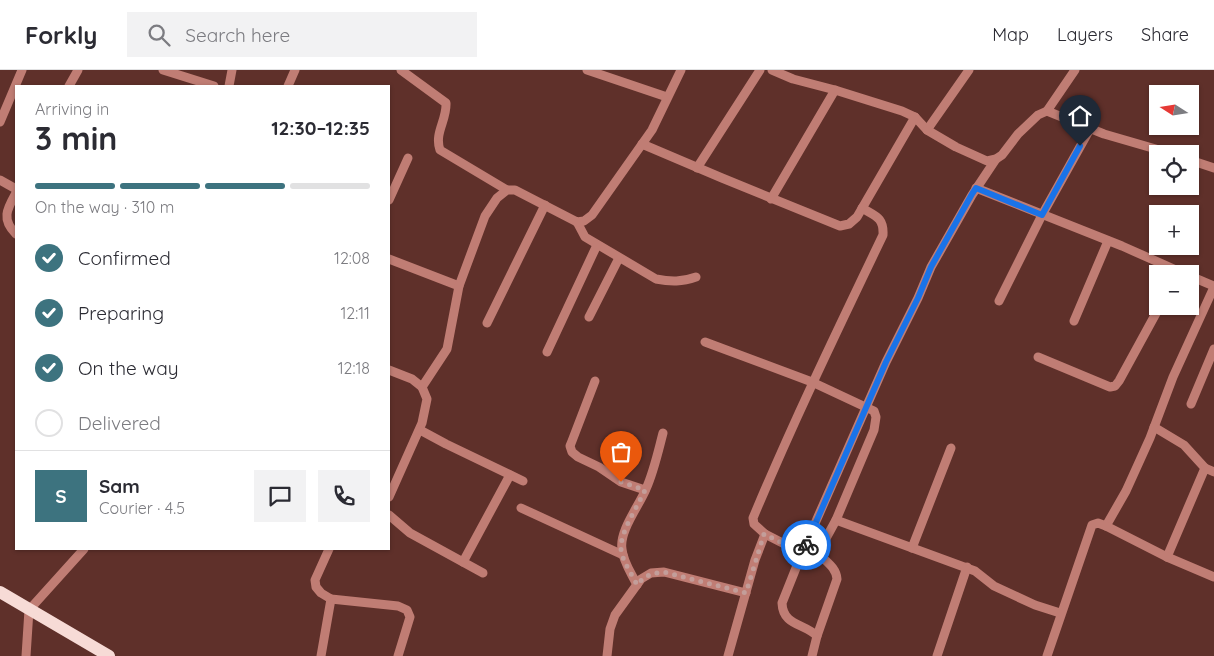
<!DOCTYPE html>
<html lang="en">
<head>
<meta charset="utf-8">
<style>
  body { margin:0; font-family:Quicksand,sans-serif; background:#f2f2f3; color:#2b2b33; height:100vh; display:flex; flex-direction:column; font-size:19px; white-space:nowrap }
  * { box-sizing:border-box; margin:0 }
  p { font-size:16px; color:#7c7c81 }
  .icon { flex:none; width:28px; height:28px; fill:none; stroke:currentColor; stroke-width:2; stroke-linecap:round; stroke-linejoin:round }
  .map { position:relative; flex:1; overflow:hidden }
  .side { position:absolute; left:15px; top:15px; width:375px; height:465px; display:flex; flex-direction:column; background:#fff; border-radius:0px; box-shadow:0 1px 4px #0004 }
  .side>* { flex:none }
  .needle { width:32px; rotate:282deg }
  .tools { position:absolute; left:1149px; top:15px; display:grid; gap:10px }
  .tools a { display:grid; place-items:center; width:50px; height:50px; border-radius:0px; background:#fff; box-shadow:0 1px 4px #0004; font-size:25px }
  .pin { position:absolute; display:grid; place-items:center; width:42px; height:42px; color:#fff; margin:-51px -21px; border-radius:50% 50% 50% 0; rotate:-45deg; box-shadow:0 0 5px #0007 }
  .pin .icon { rotate:45deg }
  .courier { position:absolute; display:grid; place-items:center; width:50px; height:50px; margin:-25px; border:4px solid #1a73e8; border-radius:50%; background:#fff; color:#222; box-shadow:0 1px 6px #0007 }
  .headline em { font-style:normal; font-weight:800 }
  .headline div { display:flex; flex-direction:column-reverse }
  .headline { display:flex; align-items:center; justify-content:space-between; height:85px; padding:0 20px }
  h1 { font-size:32px; font-weight:800; line-height:38px }
  .bar { display:grid; grid-template-columns:repeat(4,1fr); gap:8px 5px; align-content:center; height:60px; padding:0 20px }
  .bar i { height:6px; border-radius:4px; background:#e1e1e2 }
  .bar .on { background:#3d737f }
  .bar p { grid-column:span 4 }
  .line { display:flex; align-items:center; gap:12px; padding:0 20px; border-top:1px solid #e1e1e2 }
  .line div { flex:1 }
  .round { display:grid; place-items:center; flex:none; width:52px; height:52px; border-radius:0px; background:#f2f2f3 }
  ol { padding:0 20px; list-style:none }
  li { display:flex; align-items:center; gap:15px; height:55px }
  li p { margin-inline-start:auto }
  li .icon { padding:5px; border-radius:50%; background:#3d737f; color:#fff; stroke-width:4 }
  li:last-child { color:#7c7c81 }
  li i { width:28px; height:28px; border:2px solid #e1e1e2; border-radius:50% }
  header { display:flex; align-items:center; gap:30px; box-sizing:border-box; height:70px; padding:0 25px; background:#fff; border-bottom:1px solid #e1e1e2 }
  header strong { font-size:24px }
  nav { display:flex; gap:28px; margin-inline-start:auto; font-size:18px }
  .search { width:350px; height:45px; background:#f2f2f3; display:flex; align-items:center; gap:12px; box-sizing:border-box; padding:0 18px; border-radius:0px; color:#7c7c81; font-size:19px }
  .map>svg:first-child { display:block }
  .lines { fill:none; stroke-linecap:round; stroke-linejoin:round }
  .minor { stroke:#c07d74; stroke-width:9 }
  .major { stroke:#f7dbd6; stroke-width:12 }
  .done { stroke:#c39e9a; stroke-width:5; stroke-dasharray:0 9 }
  .route { stroke:#1a73e8; stroke-width:6 }
</style>
</head>
<body>
<header>
<strong>Forkly</strong>
<div class="search"><svg class="icon" aria-label="search" viewBox="0 0 24 24"><circle cx="10" cy="10" r="6"/><path d="M15 15l6 6"/></svg>Search here</div>
<nav><a>Map</a><a>Layers</a><a>Share</a></nav>
</header>
<div class="map">
<svg width="1214" height="586" viewBox="0 0 1214 586">
  <rect width="100%" height="100%" fill="#5f302a"/>
  <g class="lines">
    <g class="minor">
      <polyline points="163,0 214,16"/>
      <path d="M401,0L446,33C447,50 434,63 440,80L507,120"/>
      <polyline points="587,0 667,27"/>
      <polyline points="772,0 793,9 835,20 902,41 915,47 927,60 956,77 987,91 996,89 1002,85 1018,64 1038,45 1047,41 1104,64 1173,84"/>
      <polyline points="69,16 78,0"/>
      <polyline points="229,16 232,0"/>
      <polyline points="288,16 295,0"/>
      <polyline points="1047,41 1075,0"/>
      <polyline points="0,52 22,0"/>
      <polyline points="927,60 969,0"/>
      <polyline points="642,74 722,108 840,156 849,154 857,147 915,47"/>
      <polyline points="1190,90 1214,98"/>
      <polyline points="697,98 760,0"/>
      <polyline points="0,110 16,119"/>
      <polyline points="976,118 1122,176 1185,204"/>
      <path d="M16,123C7,139 1,149 16,164"/>
      <polyline points="771,129 835,20"/>
      <polyline points="389,130 408,88"/>
      <path d="M577,152L585,167L656,209C671,212 682,212 696,207"/>
      <polyline points="389,189 459,216"/>
      <polyline points="1190,206 1214,216"/>
      <polyline points="999,231 1042,145 1090,59"/>
      <polyline points="589,247 619,188"/>
      <polyline points="1074,251 1108,171"/>
      <polyline points="487,253 545,135"/>
      <path d="M705,272L812,312L874,341L876,347L874,360L836,450L818,483H802L765,464L754,454L753,448C793,352 838,259 883,165C884,147 875,146 862,138"/>
      <polyline points="547,282 597,175"/>
      <polyline points="1038,287 1110,317 1115,316 1119,311 1160,236"/>
      <polyline points="389,300 412,309 422,317 427,329 422,353 389,427"/>
      <polyline points="595,311 572,371 570,376 572,382 578,387 599,397 621,412 645,420"/>
      <polyline points="422,317 447,279 459,216 485,146 497,128 507,120 515,120 577,152 584,151 592,145 652,60 681,0"/>
      <polyline points="1191,334 1214,279"/>
      <polyline points="1154,357 1184,375 1205,398"/>
      <polyline points="420,360 446,374 523,411"/>
      <polyline points="521,438 623,485"/>
      <polyline points="389,445 410,463 483,503"/>
      <polyline points="836,450 975,501 994,516 1035,535 1060,543"/>
      <polyline points="1106,456 1126,421 1150,368 1173,307 1214,217"/>
      <polyline points="912,478 951,378"/>
      <polyline points="329,479 315,510 316,517 321,523 331,529 398,536 407,540 410,547 398,586"/>
      <polyline points="1167,487 1205,398 1214,402"/>
      <polyline points="463,492 510,405"/>
      <path d="M637,515C632,504 623,492 622,479C619,461 639,436 646,419C654,401 658,382 663,363"/>
      <path d="M817,566L837,509C836,497 826,492 818,483"/>
      <polyline points="26,586 29,540 84,479"/>
      <polyline points="321,586 331,529"/>
      <polyline points="607,586 610,559 615,545 641,509 651,503 664,502 746,523"/>
      <polyline points="728,586 755,490 765,464"/>
      <path d="M812,586L817,566C804,553 783,556 782,533L802,483L886,292L918,228L931,197L972,125L996,89"/>
      <polyline points="937,586 967,497"/>
      <polyline points="1047,586 1092,455 1098,453 1106,456 1167,487 1214,507"/>
    </g>
    <polyline class="major" points="0,522 109,586"/>
  </g>
  <g class="lines">
    <path class="done" d="M621,412L645,420C638,436 620,462 621,479C622,491 632,504 637,515C645,505 653,503 664,502L746,523L764,464L802,483L806,475"/>
    <polyline class="route" points="806,475 886,292 918,228 931,197 972,124 976,118 1042,145 1080,76"/>
  </g>
</svg>
<div class="tools">
<a><svg class="needle" viewBox="-14 -14 28 28"><path d="M0-13l5 13h-10z" fill="#e53935"/><path d="M0 13l5-13h-10z" fill="#7c7c81"/></svg></a>
<a><svg class="icon" aria-label="locate" viewBox="0 0 24 24"><circle cx="12" cy="12" r="6"/><path d="M12 2v4M12 18v4M2 12h4M18 12h4"/></svg></a>
<a>+</a>
<a>−</a>
</div>
<div class="pin" style="left:621px;top:412px;background:#ea580c"><svg class="icon" aria-label="bag" viewBox="0 0 24 24"><path d="M5 8h14l-1 12H6zM9 8a3 3 0 0 1 6 0"/></svg></div>
<div class="pin" style="left:1080px;top:76px;background:#1f2937"><svg class="icon" aria-label="home" viewBox="0 0 24 24"><path d="M3 11l9-7 9 7M6 9v11h12V9"/></svg></div>
<div class="courier" style="left:806px;top:475px"><svg class="icon" aria-label="bike" viewBox="0 0 24 24"><circle cx="6" cy="16" r="4"/><circle cx="18" cy="16" r="4"/><path d="M6 16l4-8h5l3 8M10 8l3 8H6M13 5h3"/></svg></div>
<section class="side">
<div class="headline"><div><h1>3 min</h1><p>Arriving in</p></div><em>12:30–12:35</em></div>
<div class="bar"><i class="on"></i><i class="on"></i><i class="on"></i><i></i><p>On the way · 310 m</p></div>
<ol>
<li><svg class="icon" aria-label="check" viewBox="0 0 24 24"><path d="M5 12l5 5 9-10"/></svg>Confirmed<p>12:08</p></li>
<li><svg class="icon" aria-label="check" viewBox="0 0 24 24"><path d="M5 12l5 5 9-10"/></svg>Preparing<p>12:11</p></li>
<li><svg class="icon" aria-label="check" viewBox="0 0 24 24"><path d="M5 12l5 5 9-10"/></svg>On the way<p>12:18</p></li>
<li><i></i>Delivered</li>
</ol>
<div class="line" style="height:90px"><b class="round" style="background:#3d737f;color:#fff">S</b><div><b>Sam</b><p>Courier · 4.5</p></div><a class="round"><svg class="icon" aria-label="chat" viewBox="0 0 24 24"><path d="M4 5h16v11H9l-5 4z"/></svg></a><a class="round"><svg class="icon" aria-label="phone" viewBox="0 0 24 24"><path d="M5 4h4l2 5-3 2q2 4 5 5l2-3 5 2v4C11 20 4 13 5 4z"/></svg></a></div>
</section>
</div>
</body>
</html>
